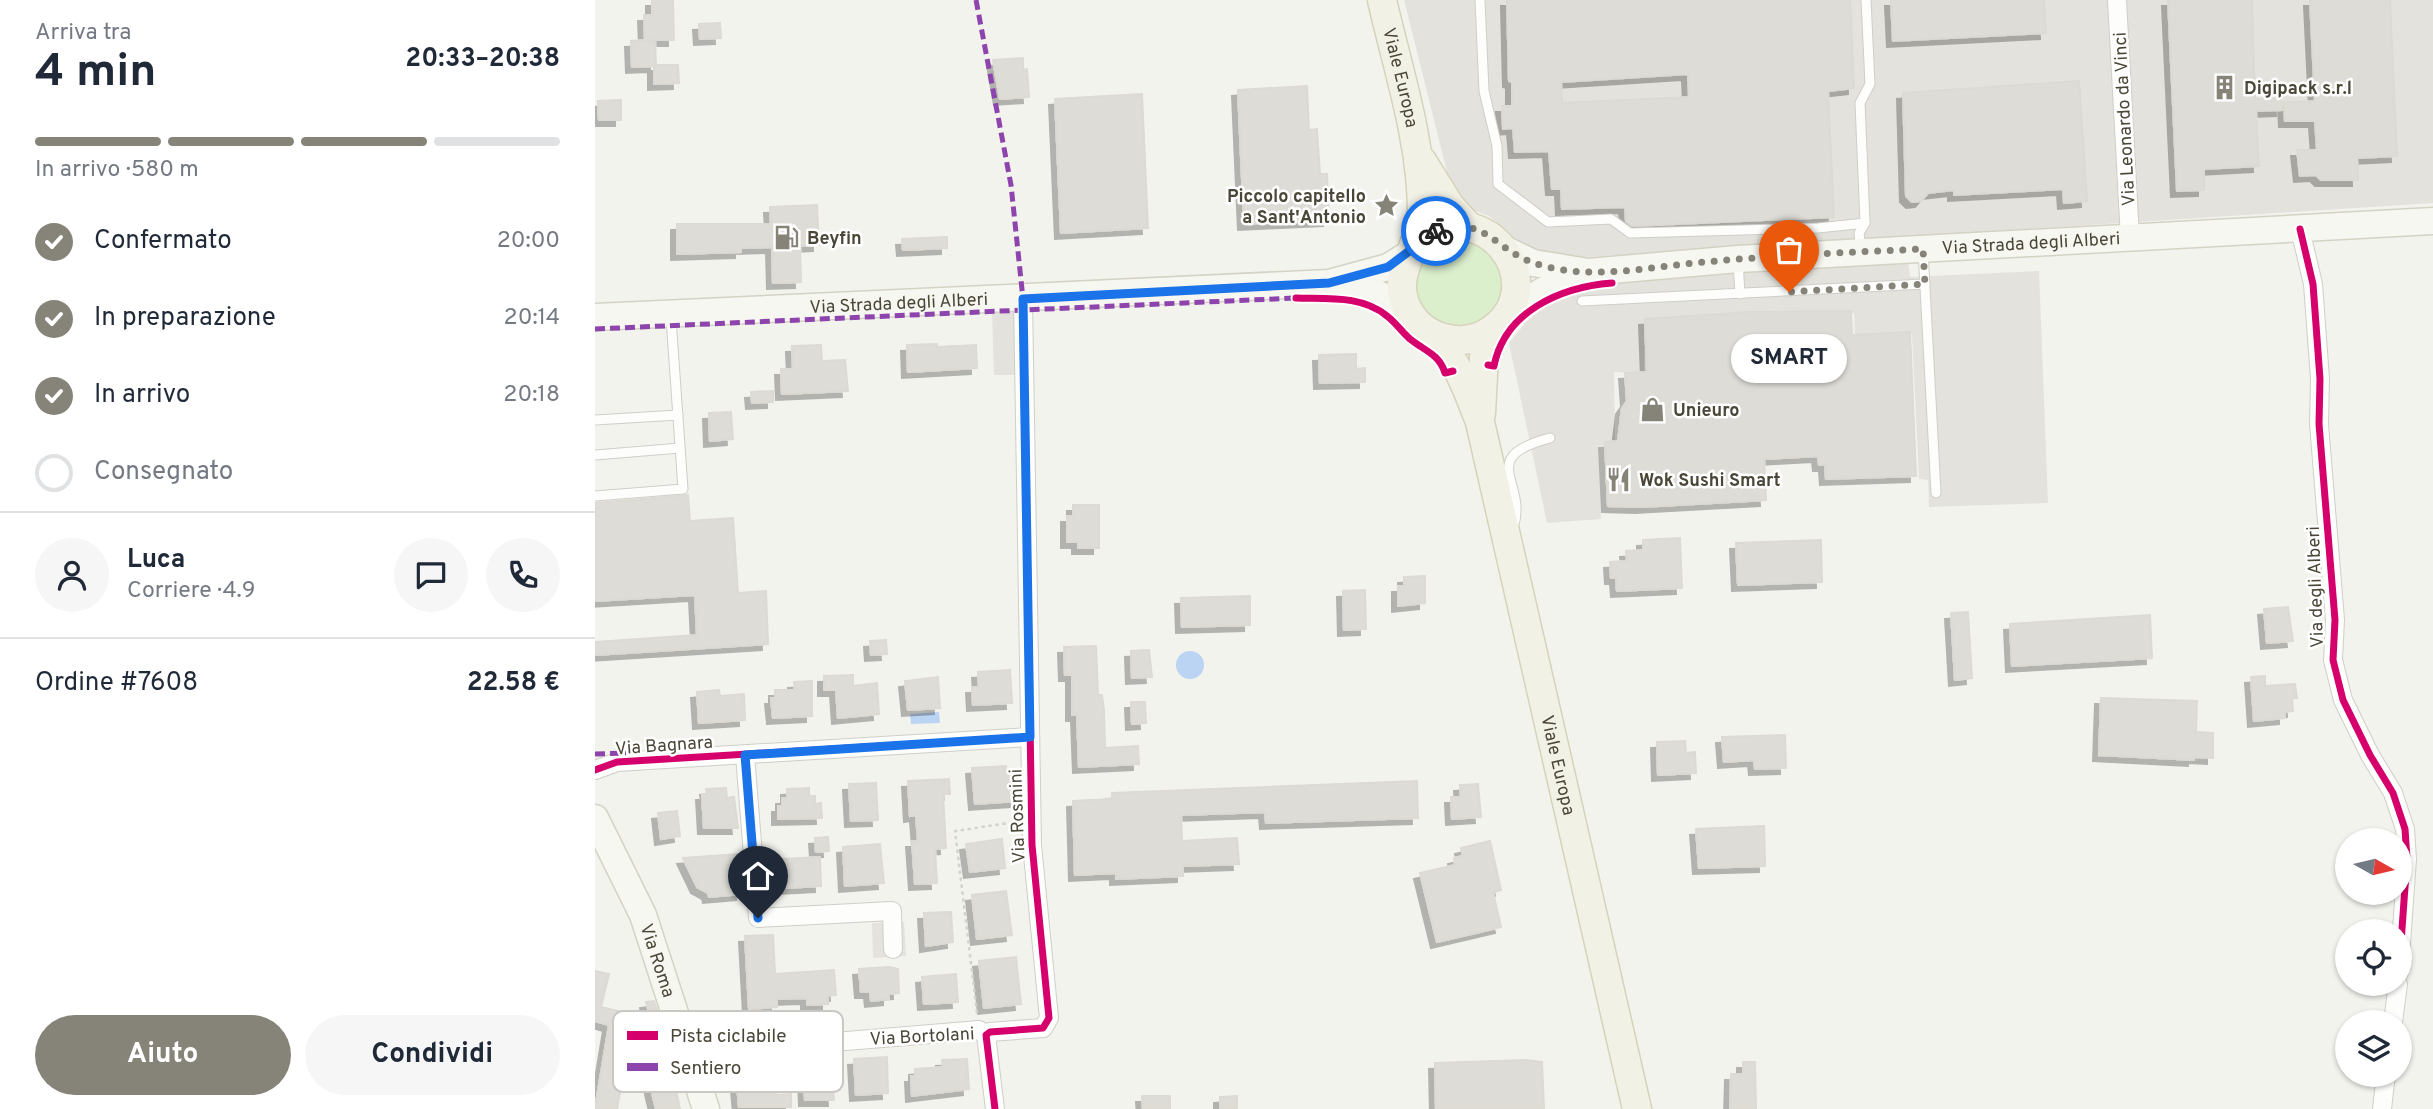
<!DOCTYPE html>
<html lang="it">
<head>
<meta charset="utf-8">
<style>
  body { margin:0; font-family:Overpass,sans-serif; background:#f6f6f7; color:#1f2937; height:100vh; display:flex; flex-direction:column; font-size:26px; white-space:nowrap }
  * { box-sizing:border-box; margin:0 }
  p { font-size:23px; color:#747a83 }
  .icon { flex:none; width:38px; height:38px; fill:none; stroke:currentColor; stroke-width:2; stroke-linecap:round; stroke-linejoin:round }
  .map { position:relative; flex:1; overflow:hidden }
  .drawer { display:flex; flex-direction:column; background:#fff; width:595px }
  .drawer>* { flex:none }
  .needle { width:46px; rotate:98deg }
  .controls { position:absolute; left:1740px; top:828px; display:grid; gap:14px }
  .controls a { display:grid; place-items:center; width:77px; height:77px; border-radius:50%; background:#fff; box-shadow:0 2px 5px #0004; font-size:35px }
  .pin { position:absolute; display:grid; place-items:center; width:60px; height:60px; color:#fff; margin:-72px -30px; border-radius:50% 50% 50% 0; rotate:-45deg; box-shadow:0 0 7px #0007 }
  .pin .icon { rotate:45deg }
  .courier { position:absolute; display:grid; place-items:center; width:70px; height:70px; margin:-35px; border:5px solid #1a73e8; border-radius:50%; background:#fff; color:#222; box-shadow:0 2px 9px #0007 }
  .bubble { position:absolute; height:49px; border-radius:24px; background:#fff; box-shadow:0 2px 5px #0004; font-size:23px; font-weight:700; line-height:49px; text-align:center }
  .overview em { font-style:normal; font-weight:700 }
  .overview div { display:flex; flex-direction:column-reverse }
  .overview { display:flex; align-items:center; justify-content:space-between; height:119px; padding:0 35px }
  h1 { font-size:46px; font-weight:700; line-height:52px }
  .bar { display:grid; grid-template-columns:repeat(4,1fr); gap:10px 7px; align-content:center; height:84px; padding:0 35px }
  .bar i { height:9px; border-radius:5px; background:#e0e1e3 }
  .bar .active { background:#868378 }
  .bar p { grid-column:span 4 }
  .line { display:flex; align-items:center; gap:18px; padding:0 35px; border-top:2px solid #e0e1e3 }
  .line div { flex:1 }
  .round { display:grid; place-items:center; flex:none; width:74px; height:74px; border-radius:37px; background:#f6f6f7 }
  ol { padding:0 35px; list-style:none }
  li { display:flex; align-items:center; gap:21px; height:77px }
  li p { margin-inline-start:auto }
  li .icon { padding:7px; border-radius:50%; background:#868378; color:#fff; stroke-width:4 }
  li:last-child { color:#747a83 }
  li i { width:38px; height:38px; border:4px solid #e0e1e3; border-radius:50% }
  .primary-button { display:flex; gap:14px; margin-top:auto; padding:14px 35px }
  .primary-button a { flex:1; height:80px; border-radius:42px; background:#868378; color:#fff; font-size:28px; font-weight:700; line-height:80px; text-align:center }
  .primary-button a+a { background:#f6f6f7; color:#1f2937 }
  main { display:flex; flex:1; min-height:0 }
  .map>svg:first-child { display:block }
  .industrial { fill:#e4e2dc }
  .green { fill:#dbefcd }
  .parking { fill:#e3e2dc }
  .water { fill:#bcd4f3 }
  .building { fill:#dddcd6; stroke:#dcdad3; stroke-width:2; fill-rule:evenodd; filter:url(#shadow) }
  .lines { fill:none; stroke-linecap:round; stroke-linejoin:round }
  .service-casing { stroke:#cfcec8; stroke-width:11 }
  .minor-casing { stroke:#cfcec8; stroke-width:20 }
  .secondary-casing { stroke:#d3d2c4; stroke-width:29 }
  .primary-casing { stroke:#d6d3ba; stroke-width:31 }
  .path { stroke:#d3d3cc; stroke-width:2.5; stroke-dasharray:3.5 3.5; stroke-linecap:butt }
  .service { stroke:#fdfdfc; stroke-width:9 }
  .minor { stroke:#fdfdfc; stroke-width:18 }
  .secondary { stroke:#f7f7f1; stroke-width:26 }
  .primary { stroke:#f2f1e6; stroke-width:28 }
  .quiet { stroke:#8e44ad; stroke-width:5; stroke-dasharray:10 5; stroke-linecap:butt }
  .cycleway-casing { stroke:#fff; stroke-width:11 }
  .cycleway { stroke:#d6006c; stroke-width:7 }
  .done { stroke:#868378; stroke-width:7; stroke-dasharray:0 12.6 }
  .route { stroke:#1a73e8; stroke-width:9 }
  .labels { text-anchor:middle; stroke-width:5; stroke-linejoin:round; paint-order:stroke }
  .street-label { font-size:18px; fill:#4b4738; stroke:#fff }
  .poi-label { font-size:18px; font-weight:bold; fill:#4b4738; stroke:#fff; text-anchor:start }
  .key { fill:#fff; stroke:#c9c8c3; stroke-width:2 }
  .key-label { font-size:19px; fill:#4b4738 }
</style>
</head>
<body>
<main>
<section class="drawer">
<div class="overview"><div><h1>4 min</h1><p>Arriva tra</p></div><em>20:33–20:38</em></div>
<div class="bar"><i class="active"></i><i class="active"></i><i class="active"></i><i></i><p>In arrivo · 580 m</p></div>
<ol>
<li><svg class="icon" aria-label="check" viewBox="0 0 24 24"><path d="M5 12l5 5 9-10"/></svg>Confermato<p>20:00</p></li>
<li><svg class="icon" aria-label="check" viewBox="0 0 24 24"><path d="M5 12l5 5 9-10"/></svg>In preparazione<p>20:14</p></li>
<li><svg class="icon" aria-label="check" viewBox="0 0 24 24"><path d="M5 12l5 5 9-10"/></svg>In arrivo<p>20:18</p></li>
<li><i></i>Consegnato</li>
</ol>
<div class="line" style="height:126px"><a class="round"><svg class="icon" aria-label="person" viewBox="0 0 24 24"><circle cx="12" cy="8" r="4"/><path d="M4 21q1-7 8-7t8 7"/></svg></a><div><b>Luca</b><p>Corriere · 4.9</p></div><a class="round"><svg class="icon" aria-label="chat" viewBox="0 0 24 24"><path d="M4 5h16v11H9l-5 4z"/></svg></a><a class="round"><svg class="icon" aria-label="phone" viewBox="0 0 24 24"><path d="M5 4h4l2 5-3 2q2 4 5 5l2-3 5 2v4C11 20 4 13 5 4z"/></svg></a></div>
<div class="line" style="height:91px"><div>Ordine #7608</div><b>22.58 €</b></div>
<div class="primary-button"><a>Aiuto</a><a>Condividi</a></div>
</section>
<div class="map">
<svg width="1838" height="1109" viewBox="0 0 1838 1109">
  <defs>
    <filter id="shadow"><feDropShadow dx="-6" dy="6" stdDeviation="0" flood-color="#0004"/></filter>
  </defs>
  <rect width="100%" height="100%" fill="#f3f3ee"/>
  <polygon class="industrial" points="809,0 1838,0 1838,203 963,259 926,246 914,232 894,216 875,209 857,192"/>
  <polygon class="green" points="872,236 906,259 909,300 878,328 847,327 824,306 818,276 833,248"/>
  <g class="parking">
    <polygon points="1313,260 1315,277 1444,271 1453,503 1334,507 1333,480 1324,479 1317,334 1260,336 1259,313 1049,318 1049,374 1019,372 1020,445 1003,446 1006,519 952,523 914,343 932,321 952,305 1015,279"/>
    <polygon points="420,312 421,375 399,375 397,313"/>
    <polygon points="309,922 311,956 278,958 277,923"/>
  </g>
  <g class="water">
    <circle cx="595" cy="665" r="14"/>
    <polygon points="344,712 345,723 316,724 315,714"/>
  </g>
  <g class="building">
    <polygon points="57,0 78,0 79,40 50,40 49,15 57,15"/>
    <path d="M912,0H1255L1259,88L1233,91L1239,217L1037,226L1031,221L1030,207L967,209L966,189H957L954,151L920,152L918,128L908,129L907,106H917V82L914,81ZM1093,74L1094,97L967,103L966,82Z"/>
    <polygon points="1296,0 1449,0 1451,33 1298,41"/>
    <polygon points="1573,0 1657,0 1660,99 1686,98 1687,110 1661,111 1664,166 1609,169 1609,190 1582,191"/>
    <polygon points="1715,0 1795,0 1802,156 1762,158 1763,180 1726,180 1721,175 1705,176 1702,150 1722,150 1720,121 1690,121 1689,102 1720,101"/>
    <polygon points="125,23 126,38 105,39 104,24"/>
    <polygon points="60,40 61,65 83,65 84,83 59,84 59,66 37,67 36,41"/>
    <polygon points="428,58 428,70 432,69 434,97 405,99 398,60"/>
    <polygon points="1484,81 1492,201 1469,203 1468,189 1359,195 1359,190 1333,193 1326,201 1317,202 1311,196 1308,93"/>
    <polygon points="712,86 714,130 722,129 725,174 732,174 734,220 649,224 643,90"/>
    <polygon points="547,94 553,228 466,233 460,99"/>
    <polygon points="26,100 26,120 4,120 3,101"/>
    <polygon points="222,205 224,245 205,246 206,282 178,283 177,247 146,248 146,252 82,254 82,224 176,224 175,207"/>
    <polygon points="352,237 352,248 308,250 307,239"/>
    <polygon points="1256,311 1257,335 1315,332 1321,476 1231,479 1230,465 1224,465 1223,456 1169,459 1171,500 1046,507 1013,506 1010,442 1023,441 1027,408 1032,401 1030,373 1052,372 1050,319 1154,312"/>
    <polygon points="342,344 342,347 381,345 382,368 313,372 312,345"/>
    <polygon points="226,345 227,361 250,360 253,391 187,394 186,369 198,369 197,346"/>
    <polygon points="761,354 761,369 770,368 770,382 725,383 724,355"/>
    <polygon points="178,391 178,402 157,403 156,392"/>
    <polygon points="136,412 138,439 115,441 114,413"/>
    <polygon points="93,495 95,521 138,518 143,593 171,591 173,644 0,655 0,642 102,635 100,595 0,601 0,503"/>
    <polygon points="478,505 504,505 504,548 483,548 483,542 472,542 472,516 478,516"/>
    <polygon points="1085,538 1087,588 1022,591 1021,578 1016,578 1015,562 1032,561 1031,551 1048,550 1048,540"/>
    <polygon points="1226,540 1227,582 1143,585 1141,543"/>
    <polygon points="830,576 830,603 803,606 803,586 809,586 809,577"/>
    <polygon points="770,590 771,629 749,630 748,591"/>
    <polygon points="655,596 655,625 587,627 586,598"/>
    <polygon points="1693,607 1698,641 1672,643 1669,609"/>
    <polygon points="1373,612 1377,678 1360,680 1356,613"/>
    <polygon points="1555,615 1557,658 1417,666 1415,624"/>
    <polygon points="291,640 292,654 276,655 275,641"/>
    <polygon points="501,646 503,695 507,695 509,710 510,748 543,746 544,764 484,767 482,715 477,715 477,675 470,675 469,647"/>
    <polygon points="554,650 557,677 537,678 536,651"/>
    <polygon points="415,670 417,703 378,705 377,687 384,687 383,672"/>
    <polygon points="258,675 258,686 282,683 284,714 243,718 241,690 229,690 229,676"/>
    <polygon points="1670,676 1670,686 1700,684 1702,698 1697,698 1698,711 1690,712 1690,718 1659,721 1656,677"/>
    <polygon points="343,677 345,708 313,710 310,681"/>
    <polygon points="217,681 217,716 178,718 176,698 180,698 180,690 200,690 199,682"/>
    <polygon points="124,690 125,696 149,694 150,720 104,723 102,692"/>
    <polygon points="1506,698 1602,701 1601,732 1618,733 1618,758 1599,757 1599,760 1504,755"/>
    <polygon points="536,702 550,702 551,723 537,724"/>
    <polygon points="1190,735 1191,768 1160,769 1159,760 1129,762 1127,737"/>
    <polygon points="1090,741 1091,753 1100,752 1101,773 1063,775 1062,742"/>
    <polygon points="411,766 410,770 419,770 421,801 380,804 377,768"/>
    <polygon points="354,779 355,794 348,794 351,848 340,849 342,883 320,884 317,841 323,841 321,815 315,816 313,781"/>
    <polygon points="822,781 823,818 671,823 670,812 586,815 587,841 642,838 644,864 588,866 588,876 521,879 521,873 480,875 478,801 517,799 517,793"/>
    <polygon points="281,783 283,820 256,821 254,784"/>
    <polygon points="883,784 886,817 857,819 856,797 866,797 865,785"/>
    <polygon points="131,788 132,798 139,797 143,828 109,828 107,794 112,794 111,789"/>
    <polygon points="214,788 214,796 220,796 220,804 226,803 227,818 183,819 183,806 187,806 187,798 192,798 192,789"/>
    <polygon points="82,811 85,836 66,839 63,813"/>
    <polygon points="1169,826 1170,866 1104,868 1101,829"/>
    <polygon points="233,837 234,851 221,852 220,838"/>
    <polygon points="407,839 410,868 375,872 371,844"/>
    <polygon points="895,841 906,890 898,892 906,927 842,942 825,873 860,865 859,858 868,856 866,848"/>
    <polygon points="285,844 289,883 250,886 248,847"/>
    <polygon points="144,854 147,894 114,897 113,893 102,887 88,858"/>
    <polygon points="225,857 226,886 190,888 188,859"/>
    <polygon points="411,891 417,935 382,939 377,895"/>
    <polygon points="356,912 358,942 331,946 329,913"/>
    <polygon points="178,935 180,974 239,970 241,995 233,996 233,1004 212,1005 212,998 182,999 182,1007 154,1009 150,936"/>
    <polygon points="421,957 426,1004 389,1008 384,961"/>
    <polygon points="294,967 303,969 304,993 294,994 294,999 276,1001 275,992 266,992 264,969"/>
    <polygon points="0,971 14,974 6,1007 39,1015 22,1109 0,1109 14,1025 0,1021"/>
    <polygon points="361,974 363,1002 329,1004 327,977"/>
    <polygon points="59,1001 88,1088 81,1090 85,1109 61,1109 57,1093 53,1073 62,1071 53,1043 62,1040 51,1002"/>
    <polygon points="292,1057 293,1093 261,1095 259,1059"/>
    <polygon points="372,1059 374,1089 317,1096 316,1076 320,1076 320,1069 348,1067 347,1060"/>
    <polygon points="930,1060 947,1062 949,1109 841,1109 840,1063"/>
    <polygon points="1148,1062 1160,1062 1161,1109 1135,1109 1136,1074 1148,1074"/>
    <polygon points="171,1066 172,1083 180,1083 181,1095 196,1094 196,1107 144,1107 142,1085 152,1085 151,1067"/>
    <polygon points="237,1075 239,1100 210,1100 209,1076"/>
    <polygon points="547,1096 575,1096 575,1109 548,1109"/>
    <polygon points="642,1096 642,1109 625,1109 625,1097"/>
  </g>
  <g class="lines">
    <defs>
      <g id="service">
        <polyline points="885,0 889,91 902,146 903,184 953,222 1016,219 1035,233 1223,228 1270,223"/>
        <polyline points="1266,250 1264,233 1270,223 1265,103 1275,84 1271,0"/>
        <polyline points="1328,250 1341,493"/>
        <polyline points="1143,261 1145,294"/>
        <polyline points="987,301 1330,284"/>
        <polyline points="0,420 83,415"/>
        <polyline points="0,455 85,448"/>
        <polyline points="0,496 88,489 76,318"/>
        <path d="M918,528C934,483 879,458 955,438"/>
      </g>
      <g id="minor">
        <polyline points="1522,0 1535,238"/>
        <polyline points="1705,229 1718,284 1725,379 1724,424 1740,620 1738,660 1748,700 1775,755 1798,793 1810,829 1812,859 1804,971"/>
        <polyline points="150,755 163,918 297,911 298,949"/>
        <polyline points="0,770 22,762 435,737"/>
        <polyline points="1798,1022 1803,984"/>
        <polyline points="95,1054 384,1030 391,1035"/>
        <polyline points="400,1109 391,1035 395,1032 448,1028 454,1018 437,845 428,299"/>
        <polyline points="1787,1109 1791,1074"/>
      </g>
      <g id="secondary">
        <path id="s1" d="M909,249L938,263L993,272L1143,259L1838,221"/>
        <polyline points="743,285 783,294 812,308"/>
        <polyline points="913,312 949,290 992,273"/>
        <path id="s2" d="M0,317L734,283L793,267L814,254"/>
        <path id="s3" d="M0,818L48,915L111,1109"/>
      </g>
      <g id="primary">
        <path id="s4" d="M787,0C803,70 827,141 827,213C826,247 795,273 812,308C828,340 870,350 898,329C960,282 885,186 821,245"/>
        <polyline points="827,161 855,206 874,227"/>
        <path id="s5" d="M835,333C863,361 871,386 885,422L1042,1109"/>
        <polyline points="886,413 889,357 898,329"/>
      </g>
    </defs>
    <use href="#service" class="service-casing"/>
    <use href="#minor" class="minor-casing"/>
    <use href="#secondary" class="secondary-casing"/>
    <use href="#primary" class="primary-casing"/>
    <polyline class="path" points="382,1013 360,831 421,822"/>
    <use href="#service" class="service"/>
    <use href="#minor" class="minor"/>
    <use href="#secondary" class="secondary"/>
    <use href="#primary" class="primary"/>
    <g class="quiet">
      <polyline points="381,0 416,185 428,299"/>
      <polyline points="0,329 701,298"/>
      <polyline points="0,754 31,753"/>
    </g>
    <defs>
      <g id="cycleway">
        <polyline points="1705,229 1718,284 1725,379 1724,424 1740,620 1738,660 1748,700 1775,755 1798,793 1810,829 1812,859 1804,971"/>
        <path d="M701,298C732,299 767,295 792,316C801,323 807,332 815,339C830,351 844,354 850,373L858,371"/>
        <path d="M893,365L899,366C910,311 966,287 1017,283"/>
        <polyline points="0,770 22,762 435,737"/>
        <polyline points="400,1109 391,1035 395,1032 448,1028 454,1018 437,845 428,299"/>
      </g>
    </defs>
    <use href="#cycleway" class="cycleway-casing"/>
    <use href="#cycleway" class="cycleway"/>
  </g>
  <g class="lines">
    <path class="done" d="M841,231C887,214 899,248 936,262C952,268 977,272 994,272C1036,273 1079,264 1121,261C1190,255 1259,252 1328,249L1330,284L1194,292"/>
    <polyline class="route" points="163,918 150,755 435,737 428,299 734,283 793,267 841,231"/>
  </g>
  <defs>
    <symbol id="building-bare" viewBox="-9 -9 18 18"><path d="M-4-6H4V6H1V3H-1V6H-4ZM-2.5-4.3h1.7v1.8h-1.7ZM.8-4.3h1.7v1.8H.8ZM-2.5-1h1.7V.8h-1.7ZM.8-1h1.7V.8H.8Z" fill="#868378" stroke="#fff" stroke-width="2.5" paint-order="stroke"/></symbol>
    <symbol id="sight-bare" viewBox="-9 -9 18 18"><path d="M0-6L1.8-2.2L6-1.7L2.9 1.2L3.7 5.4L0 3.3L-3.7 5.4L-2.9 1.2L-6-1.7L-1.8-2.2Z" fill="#868378" stroke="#fff" stroke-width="2.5" paint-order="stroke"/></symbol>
    <symbol id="fuel-bare" viewBox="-9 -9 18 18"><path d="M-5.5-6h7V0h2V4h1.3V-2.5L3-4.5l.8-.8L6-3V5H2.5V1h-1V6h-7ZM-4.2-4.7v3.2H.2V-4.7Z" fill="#868378" stroke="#fff" stroke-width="2.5" paint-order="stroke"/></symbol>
    <symbol id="shop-bare" viewBox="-9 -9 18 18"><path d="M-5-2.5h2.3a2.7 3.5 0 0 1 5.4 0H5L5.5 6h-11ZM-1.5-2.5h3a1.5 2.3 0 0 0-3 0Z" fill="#868378" stroke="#fff" stroke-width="2.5" paint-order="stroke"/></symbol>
    <symbol id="restaurant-bare" viewBox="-9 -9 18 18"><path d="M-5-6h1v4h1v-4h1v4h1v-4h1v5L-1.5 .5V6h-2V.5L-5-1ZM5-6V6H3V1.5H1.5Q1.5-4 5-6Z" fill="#868378" stroke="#fff" stroke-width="2.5" paint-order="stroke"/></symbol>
  </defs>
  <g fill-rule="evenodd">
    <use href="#building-bare" x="1612" y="70" width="35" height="35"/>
    <use href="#sight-bare" x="774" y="188" width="35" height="35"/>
    <use href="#fuel-bare" x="174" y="220" width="35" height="35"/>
    <use href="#shop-bare" x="1040" y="392" width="35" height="35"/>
    <use href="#restaurant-bare" x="1006" y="462" width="35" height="35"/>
  </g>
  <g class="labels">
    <g class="street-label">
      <text dy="6" stroke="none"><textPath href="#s4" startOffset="80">Viale Europa</textPath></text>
      <text transform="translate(1529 119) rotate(-93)" y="6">Via Leonardo da Vinci</text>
      <text dy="6" stroke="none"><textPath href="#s1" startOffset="532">Via Strada degli Alberi</textPath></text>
      <text dy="6" stroke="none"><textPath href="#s2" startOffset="304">Via Strada degli Alberi</textPath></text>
      <text transform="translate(1720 587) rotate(-92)" y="6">Via degli Alberi</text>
      <text transform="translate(69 745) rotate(-4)" y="6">Via Bagnara</text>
      <text dy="6" stroke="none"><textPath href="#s5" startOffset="455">Viale Europa</textPath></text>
      <text transform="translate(422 816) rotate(-92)" y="6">Via Rosmini</text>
      <text dy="6" stroke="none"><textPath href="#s3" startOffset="156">Via Roma</textPath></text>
      <text transform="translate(327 1036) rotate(-3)" y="6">Via Bortolani</text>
    </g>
    <g class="poi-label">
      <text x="1649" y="94">Digipack s.r.l</text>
      <text x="771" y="202" text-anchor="end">Piccolo capitello<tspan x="771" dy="21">a Sant'Antonio</tspan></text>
      <text x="212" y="244">Beyfin</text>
      <text x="1078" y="416">Unieuro</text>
      <text x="1044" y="486">Wok Sushi Smart</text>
    </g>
  </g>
  <rect x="18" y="1011" width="230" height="81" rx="10" class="key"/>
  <rect x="32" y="1031" width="31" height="9" fill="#d6006c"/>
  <rect x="32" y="1063" width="31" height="8" fill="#8e44ad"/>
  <g class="key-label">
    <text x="75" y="1042">Pista ciclabile</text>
    <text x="75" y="1074">Sentiero</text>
  </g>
</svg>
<div class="controls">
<a><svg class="needle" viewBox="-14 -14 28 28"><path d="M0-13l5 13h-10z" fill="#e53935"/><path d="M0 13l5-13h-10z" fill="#747a83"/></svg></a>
<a><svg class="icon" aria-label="locate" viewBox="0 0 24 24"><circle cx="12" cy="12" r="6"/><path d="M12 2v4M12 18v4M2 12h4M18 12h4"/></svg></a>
<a><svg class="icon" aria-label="layers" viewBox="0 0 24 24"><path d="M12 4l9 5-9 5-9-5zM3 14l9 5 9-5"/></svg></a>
</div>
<div class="pin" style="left:1194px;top:292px;background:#ea580c"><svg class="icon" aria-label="bag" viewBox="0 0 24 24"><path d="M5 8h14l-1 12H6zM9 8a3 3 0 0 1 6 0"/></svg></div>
<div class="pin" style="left:163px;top:918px;background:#1f2937"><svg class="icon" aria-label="home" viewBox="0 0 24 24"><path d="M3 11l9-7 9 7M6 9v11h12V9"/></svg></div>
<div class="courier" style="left:841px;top:231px"><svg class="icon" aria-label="bike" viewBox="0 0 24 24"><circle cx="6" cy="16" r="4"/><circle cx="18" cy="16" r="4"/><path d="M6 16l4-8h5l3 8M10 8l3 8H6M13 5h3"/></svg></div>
<div class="bubble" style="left:1136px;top:334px;width:116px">SMART</div>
</div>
</main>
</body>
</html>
